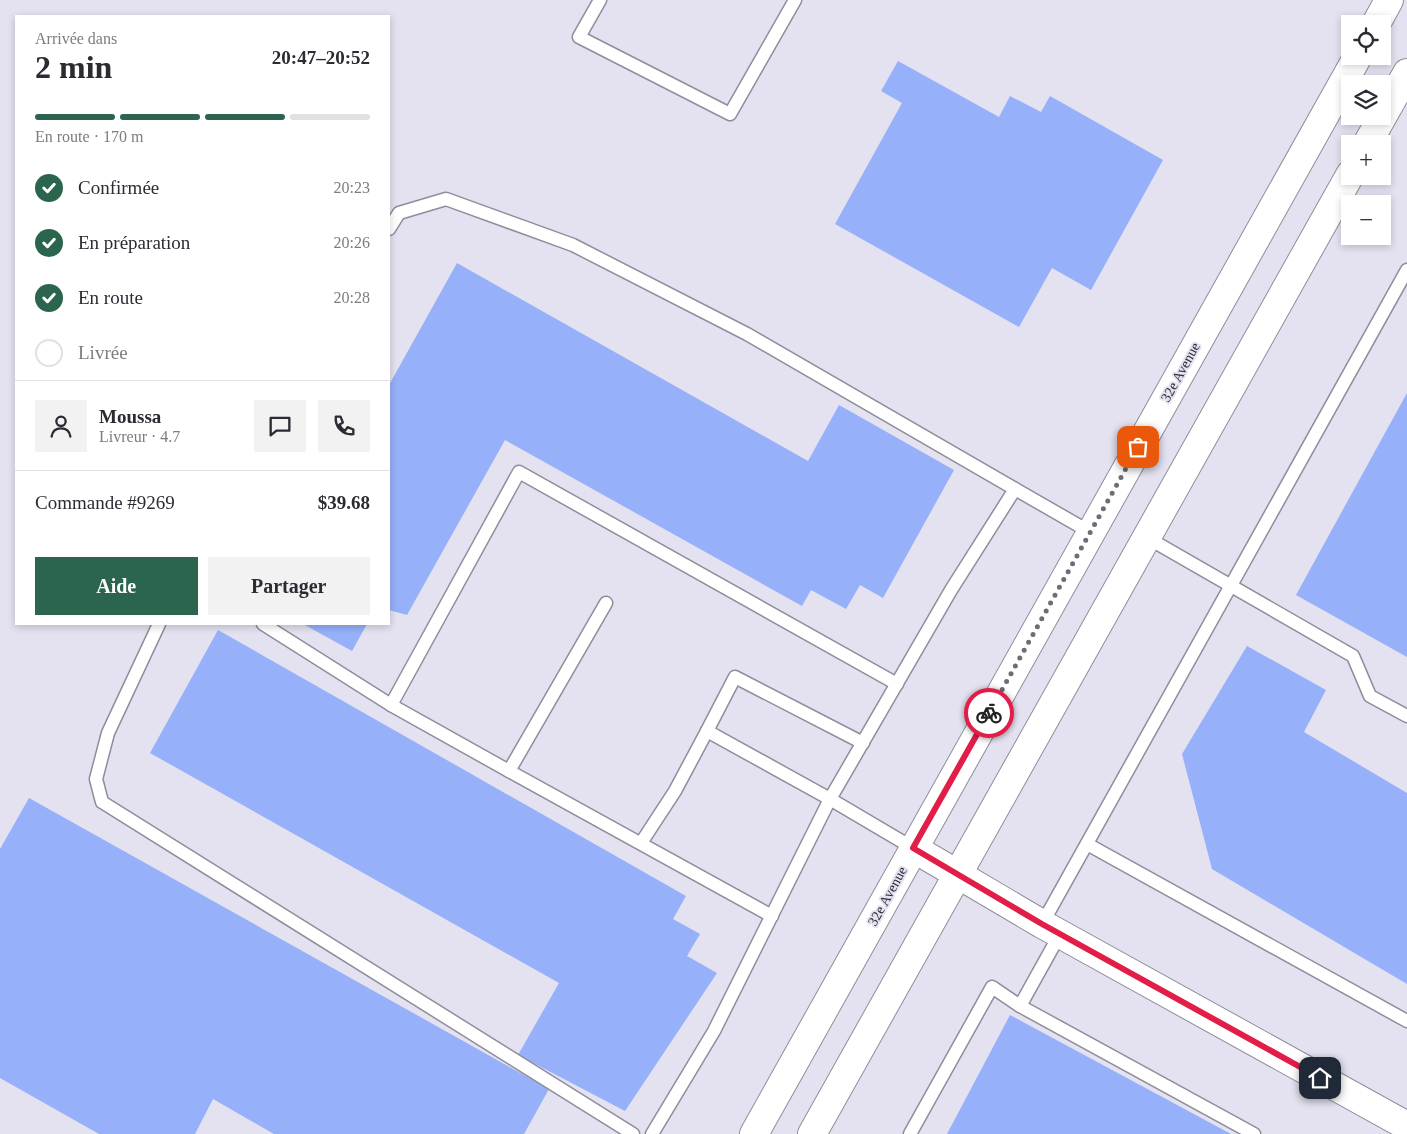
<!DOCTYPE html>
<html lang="fr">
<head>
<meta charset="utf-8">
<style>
  body { margin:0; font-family:Georgia,serif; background:#f2f2f3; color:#2b2b33; height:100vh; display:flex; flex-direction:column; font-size:19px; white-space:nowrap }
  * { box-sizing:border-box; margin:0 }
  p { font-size:16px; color:#7c7c81 }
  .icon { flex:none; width:28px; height:28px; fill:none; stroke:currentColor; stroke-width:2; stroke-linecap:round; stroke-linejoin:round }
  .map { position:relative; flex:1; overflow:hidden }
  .details { position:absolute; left:15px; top:15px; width:375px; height:610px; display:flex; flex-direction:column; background:#fff; border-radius:0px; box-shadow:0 2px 8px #0003 }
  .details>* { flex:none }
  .fabs { position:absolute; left:1341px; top:15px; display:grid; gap:10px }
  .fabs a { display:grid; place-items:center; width:50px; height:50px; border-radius:0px; background:#fff; box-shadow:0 2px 8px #0003; font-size:25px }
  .pin { position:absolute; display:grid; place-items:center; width:42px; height:42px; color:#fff; margin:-21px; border-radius:10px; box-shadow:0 2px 8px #0006 }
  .courier { position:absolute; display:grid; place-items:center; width:50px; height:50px; margin:-25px; border:4px solid #e11d48; border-radius:50%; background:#fff; color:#222; box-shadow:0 1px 6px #0007 }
  .overview em { font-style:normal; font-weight:800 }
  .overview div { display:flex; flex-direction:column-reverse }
  .overview { display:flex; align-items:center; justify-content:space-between; height:85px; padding:0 20px }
  h1 { font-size:32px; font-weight:800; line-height:38px }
  .bar { display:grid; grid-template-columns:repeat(4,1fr); gap:8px 5px; align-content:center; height:60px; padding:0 20px }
  .bar i { height:6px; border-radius:4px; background:#e1e1e2 }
  .bar .selected { background:#2c654e }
  .bar p { grid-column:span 4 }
  .line { display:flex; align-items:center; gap:12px; padding:0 20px; border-top:1px solid #e1e1e2 }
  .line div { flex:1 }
  .round { display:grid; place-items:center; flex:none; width:52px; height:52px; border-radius:0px; background:#f2f2f3 }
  ol { padding:0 20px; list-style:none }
  li { display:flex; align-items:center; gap:15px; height:55px }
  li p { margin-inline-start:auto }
  li .icon { padding:5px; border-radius:50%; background:#2c654e; color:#fff; stroke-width:4 }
  li:last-child { color:#7c7c81 }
  li i { width:28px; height:28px; border:2px solid #e1e1e2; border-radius:50% }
  .button { display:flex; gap:10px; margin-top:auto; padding:10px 20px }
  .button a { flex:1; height:58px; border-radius:0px; background:#2c654e; color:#fff; font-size:20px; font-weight:800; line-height:58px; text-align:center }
  .button a+a { background:#f2f2f3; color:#2b2b33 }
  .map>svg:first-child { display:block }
  .building { fill:#96b0fa }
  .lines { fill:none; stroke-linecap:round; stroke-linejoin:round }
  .service-casing { stroke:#908d9b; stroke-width:15 }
  .tertiary-casing { stroke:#908d9b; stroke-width:30 }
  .service { stroke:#fff; stroke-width:12 }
  .tertiary { stroke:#fff; stroke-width:28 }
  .done { stroke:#6e6c75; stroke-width:5; stroke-dasharray:0 9 }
  .route { stroke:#e11d48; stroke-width:6 }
  .labels { text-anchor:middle; stroke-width:4; stroke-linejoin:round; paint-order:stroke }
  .street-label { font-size:14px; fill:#2e2d33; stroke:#e4e1f0 }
</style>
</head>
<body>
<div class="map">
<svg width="1407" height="1134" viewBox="0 0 1407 1134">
  <rect width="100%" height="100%" fill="#e4e1f0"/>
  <g class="building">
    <polygon points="898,61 999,117 1010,96 1041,112 1050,96 1163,160 1091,290 1052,268 1019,327 835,224 902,103 881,91"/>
    <polygon points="457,263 808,461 839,405 954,470 883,598 860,585 846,609 811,590 802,606 505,440 407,615 389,610 389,385"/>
    <polygon points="1407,393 1407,657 1296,595"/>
    <polygon points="303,624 367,624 352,651"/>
    <polygon points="218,630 686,896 673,919 700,934 687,956 717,973 625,1111 518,1055 559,983 150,753"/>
    <polygon points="1247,646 1326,690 1304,732 1407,793 1407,984 1212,869 1182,754"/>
    <polygon points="29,798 549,1089 524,1134 274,1134 213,1099 195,1134 99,1134 0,1078 0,849"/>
    <polygon points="1010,1015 1231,1134 947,1134"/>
  </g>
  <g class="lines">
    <defs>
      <g id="service">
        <polyline points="600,0 579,37 730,114 795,0"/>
        <polyline points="389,229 399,213 446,199 573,245 747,334 1015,489"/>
        <polyline points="1146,537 1353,656 1370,696 1407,716"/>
        <polyline points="606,603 509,771 772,916"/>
        <polyline points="159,624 108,733 96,779 102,802 633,1134"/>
        <polyline points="263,624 391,705"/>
        <polyline points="509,771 391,705 519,472 897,684"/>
        <polyline points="641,843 675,791 707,731"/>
        <polyline points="1087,844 1407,1021"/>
        <polyline points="913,848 830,799 951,590 1015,489 1090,532"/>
        <polyline points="1042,924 1407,270"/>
        <polyline points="1020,1006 1060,934"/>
        <polyline points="652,1134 714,1031 830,799 707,731 735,677 863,743"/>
        <polyline points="910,1134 992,987 1020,1006 1254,1134"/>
      </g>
      <g id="tertiary">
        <polyline points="1376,24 1389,0"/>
        <polyline points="1367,144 1407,73"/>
        <polyline points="913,848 1042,924 1407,1126"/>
        <polyline points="754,1134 1358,56"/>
        <polyline points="812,1134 1350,175"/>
      </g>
    </defs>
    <use href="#service" class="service-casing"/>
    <use href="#tertiary" class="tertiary-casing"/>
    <use href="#service" class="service"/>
    <use href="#tertiary" class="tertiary"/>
  </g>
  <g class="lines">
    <polyline class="done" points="989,713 1138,447"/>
    <polyline class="route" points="989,713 913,848 1042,924 1320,1078"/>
  </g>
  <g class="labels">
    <g class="street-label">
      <text transform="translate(1180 372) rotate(-61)" y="5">32e Avenue</text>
      <text transform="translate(887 896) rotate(-61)" y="5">32e Avenue</text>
    </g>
  </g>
</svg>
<div class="fabs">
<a><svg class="icon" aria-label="locate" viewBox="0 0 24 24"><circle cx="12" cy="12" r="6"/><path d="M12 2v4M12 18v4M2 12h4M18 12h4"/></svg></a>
<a><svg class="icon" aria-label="layers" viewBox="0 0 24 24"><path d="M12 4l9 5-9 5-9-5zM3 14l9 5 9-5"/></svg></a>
<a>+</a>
<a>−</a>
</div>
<div class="pin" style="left:1138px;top:447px;background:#ea580c"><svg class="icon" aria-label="bag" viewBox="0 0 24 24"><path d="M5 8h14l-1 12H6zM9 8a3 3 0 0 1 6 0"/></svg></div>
<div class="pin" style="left:1320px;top:1078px;background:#1f2937"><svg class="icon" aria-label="home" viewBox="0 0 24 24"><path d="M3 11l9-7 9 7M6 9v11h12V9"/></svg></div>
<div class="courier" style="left:989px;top:713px"><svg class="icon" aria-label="bike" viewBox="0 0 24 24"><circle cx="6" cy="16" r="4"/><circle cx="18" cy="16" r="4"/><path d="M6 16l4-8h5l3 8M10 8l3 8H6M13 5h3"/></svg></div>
<section class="details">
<div class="overview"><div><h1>2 min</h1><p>Arrivée dans</p></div><em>20:47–20:52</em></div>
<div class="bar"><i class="selected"></i><i class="selected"></i><i class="selected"></i><i></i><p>En route · 170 m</p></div>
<ol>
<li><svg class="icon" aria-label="check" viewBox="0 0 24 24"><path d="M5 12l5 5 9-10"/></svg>Confirmée<p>20:23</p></li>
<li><svg class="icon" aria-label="check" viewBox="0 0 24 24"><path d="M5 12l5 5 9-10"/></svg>En préparation<p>20:26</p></li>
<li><svg class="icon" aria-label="check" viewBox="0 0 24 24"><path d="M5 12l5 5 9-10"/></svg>En route<p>20:28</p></li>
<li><i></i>Livrée</li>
</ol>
<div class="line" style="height:90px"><a class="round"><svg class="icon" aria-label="person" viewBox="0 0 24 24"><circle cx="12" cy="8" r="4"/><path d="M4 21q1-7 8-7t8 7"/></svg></a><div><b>Moussa</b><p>Livreur · 4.7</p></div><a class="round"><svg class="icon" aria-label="chat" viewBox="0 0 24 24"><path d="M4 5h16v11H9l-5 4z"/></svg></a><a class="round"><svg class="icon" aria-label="phone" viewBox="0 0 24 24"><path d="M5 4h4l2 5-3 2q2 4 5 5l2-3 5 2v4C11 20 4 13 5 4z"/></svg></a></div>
<div class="line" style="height:65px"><div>Commande #9269</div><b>$39.68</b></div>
<div class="button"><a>Aide</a><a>Partager</a></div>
</section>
</div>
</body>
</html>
